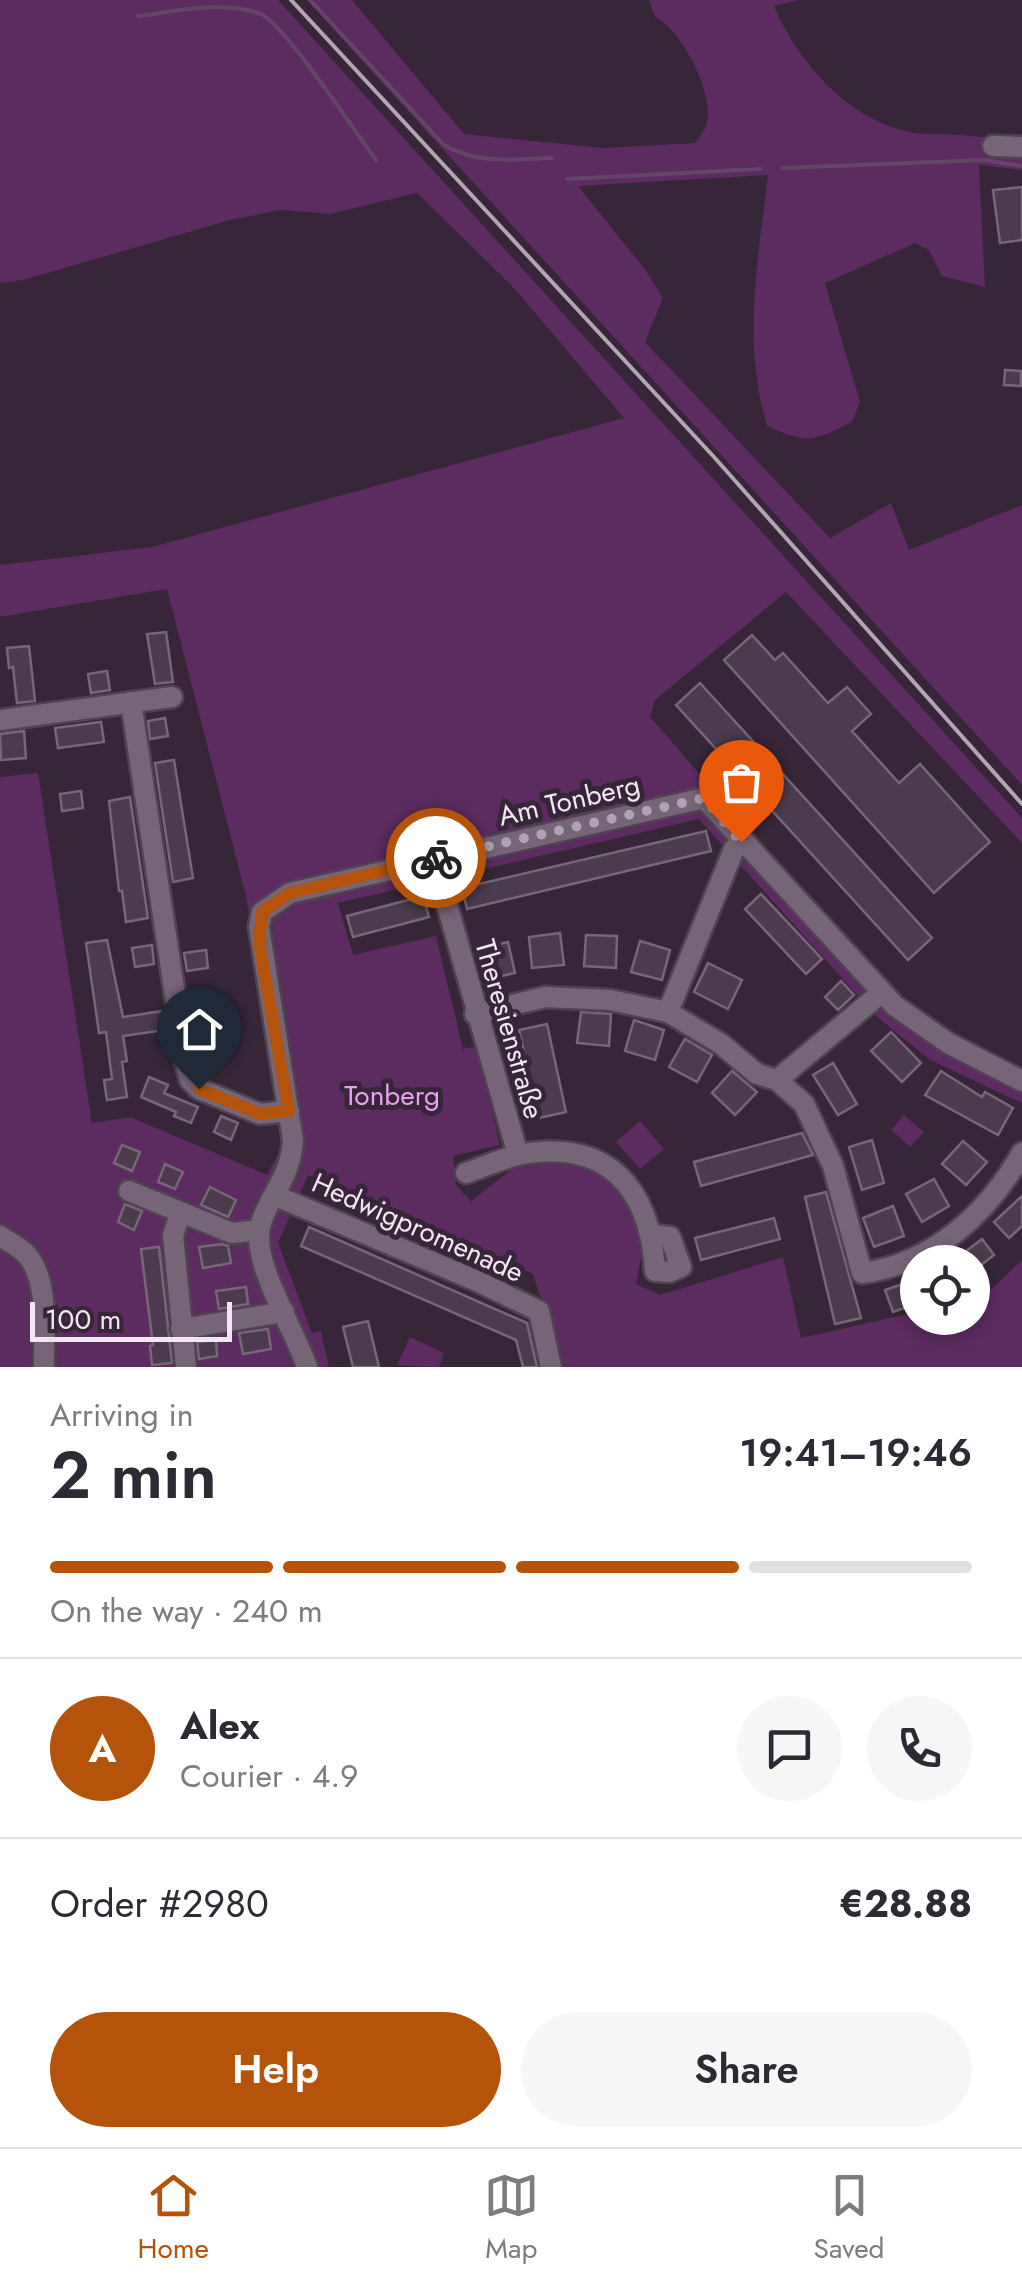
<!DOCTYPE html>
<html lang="en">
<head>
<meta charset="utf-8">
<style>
  body { margin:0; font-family:Jost,sans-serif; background:#f7f7f7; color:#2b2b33; height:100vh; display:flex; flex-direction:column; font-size:38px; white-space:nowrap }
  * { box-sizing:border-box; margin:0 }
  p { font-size:32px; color:#7c7c81 }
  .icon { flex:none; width:55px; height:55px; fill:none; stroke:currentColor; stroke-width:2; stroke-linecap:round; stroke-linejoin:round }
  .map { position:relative; height:1367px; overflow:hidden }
  .drawer { display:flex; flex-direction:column; background:#fff; flex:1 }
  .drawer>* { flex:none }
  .controls { position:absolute; left:900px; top:1245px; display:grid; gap:20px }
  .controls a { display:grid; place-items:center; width:90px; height:90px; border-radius:50%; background:#fff; box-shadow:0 5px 15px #0003; font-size:50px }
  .scale { position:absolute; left:30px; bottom:25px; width:202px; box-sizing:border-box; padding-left:10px; border:5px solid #f1e7f2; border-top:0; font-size:28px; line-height:35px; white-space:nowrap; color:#f1e7f2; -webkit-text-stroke:8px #362637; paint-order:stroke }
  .pin { position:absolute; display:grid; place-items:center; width:85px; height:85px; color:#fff; margin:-102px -42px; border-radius:50% 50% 50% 0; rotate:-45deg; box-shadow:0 0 10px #0007 }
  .pin .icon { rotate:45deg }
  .courier { position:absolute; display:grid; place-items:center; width:100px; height:100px; margin:-50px; border:8px solid #b45309; border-radius:50%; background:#fff; color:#222; box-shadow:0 2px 12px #0007 }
  .headline em { font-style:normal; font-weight:600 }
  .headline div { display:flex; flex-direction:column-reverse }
  .headline { display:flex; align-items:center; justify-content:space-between; height:170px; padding:0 50px }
  h1 { font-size:65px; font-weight:600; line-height:75px }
  .bar { display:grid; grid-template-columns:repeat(4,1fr); gap:15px 10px; align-content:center; height:120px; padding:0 50px }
  .bar i { height:12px; border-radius:8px; background:#e1e1e2 }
  .bar .selected { background:#b45309 }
  .bar p { grid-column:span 4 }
  .line { display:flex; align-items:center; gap:25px; padding:0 50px; border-top:2px solid #e1e1e2 }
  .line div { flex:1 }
  .round { display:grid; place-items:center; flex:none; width:105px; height:105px; border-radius:52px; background:#f7f7f7 }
  .primary-button { display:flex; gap:20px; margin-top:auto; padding:20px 50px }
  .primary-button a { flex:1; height:115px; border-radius:60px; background:#b45309; color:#fff; font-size:40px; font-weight:600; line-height:115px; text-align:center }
  .primary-button a+a { background:#f7f7f7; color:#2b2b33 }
  .tabs { display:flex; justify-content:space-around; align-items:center; height:140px; border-top:2px solid #e1e1e2; background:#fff; font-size:28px; color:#7c7c81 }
  .tabs a { display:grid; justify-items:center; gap:5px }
  .tabs .selected { color:#b45309 }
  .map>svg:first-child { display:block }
  .green { fill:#5c2b60 }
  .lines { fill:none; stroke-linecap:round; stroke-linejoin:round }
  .stream { stroke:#634666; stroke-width:4 }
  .building { fill:#4b3b4c; stroke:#776578; stroke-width:2.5 }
  .minor-casing { stroke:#504351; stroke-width:25 }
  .minor { stroke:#766477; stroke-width:20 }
  .rail { stroke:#b2a6b3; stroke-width:4 }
  .done { stroke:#b0a3b1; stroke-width:10; stroke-dasharray:0 18 }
  .route { stroke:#b45309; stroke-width:12 }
  .labels { text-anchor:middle; stroke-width:10; stroke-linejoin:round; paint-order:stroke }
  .street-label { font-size:28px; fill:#f1e7f2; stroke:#362637 }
  .park-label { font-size:28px; fill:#ec9ff1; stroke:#362637 }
</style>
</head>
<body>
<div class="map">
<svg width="1022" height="1367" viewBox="0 0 1022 1367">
  <rect width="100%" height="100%" fill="#362637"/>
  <g class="green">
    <path d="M0,0H278L1022,818V843L786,592L655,700L650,717C730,806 800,904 887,987C925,1024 975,1049 1022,1074V1103L930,1060L877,1017L699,819L338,903L353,955L436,936L463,1049L477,1046L500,1145L453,1156L456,1185L471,1201L520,1163L570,1157L604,1171L631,1200L645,1235L636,1284L660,1295L783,1257L801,1338L917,1312L918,1318H972L973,1300L982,1298L1022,1260V1367H563L533,1274L308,1175L278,1243L312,1333L321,1331L329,1367H0V777L38,773L92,1123L130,1117L267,1175L284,1143L246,896L167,589L0,617V565L152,547L624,418L514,288L417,193L330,214L281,210L230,220L23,280L0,283Z"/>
    <path d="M307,0H352L464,134L603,148L695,143C699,137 706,129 707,122C714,93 681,29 655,17L649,0H798L774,6C797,61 845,116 905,131C922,135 942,134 960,135C981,137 1001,139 1022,137V170L979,165L985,287L942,276L929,250L915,243L825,283L860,402L852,422C813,442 806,444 767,426C742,345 758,257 768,175L578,186L644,268L663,298L645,342L830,538L891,503L909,550L1022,505V785Z"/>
    <polygon points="904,1115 924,1132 910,1147 891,1130"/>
    <polygon points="640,1121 664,1149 640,1169 616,1142"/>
    <polygon points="410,1337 444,1353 439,1367 397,1365"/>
  </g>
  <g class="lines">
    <g class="stream">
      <path d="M310,0L443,144C475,165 515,159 552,158"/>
      <path d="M138,16C178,11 223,0 261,14C285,25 356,133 376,160"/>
      <polyline points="783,168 985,160 1022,166"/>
      <polyline points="567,179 760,169"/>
    </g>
  </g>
  <g class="building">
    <polygon points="1022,187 1022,240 1000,243 993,190"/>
    <polygon points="1005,370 1021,371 1021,386 1004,385"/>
    <polygon points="166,632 173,682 155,684 147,634"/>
    <polygon points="752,635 775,660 783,653 828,703 847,687 871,714 852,731 899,783 920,764 990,842 934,893 724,660"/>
    <polygon points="29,646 35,701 17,703 13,667 9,668 7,648"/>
    <polygon points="107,671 110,690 91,693 88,674"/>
    <polygon points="700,683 932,938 908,960 676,705"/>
    <polygon points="165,718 168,736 150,739 148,721"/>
    <polygon points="101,722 104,742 58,748 55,728"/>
    <polygon points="24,731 26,758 1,760 0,734"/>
    <polygon points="174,760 193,878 173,882 155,763"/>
    <polygon points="81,791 83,808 62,811 60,794"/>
    <polygon points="130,797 148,918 126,922 122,891 119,891 109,801"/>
    <polygon points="706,831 711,851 467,909 462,888"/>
    <polygon points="761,894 822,959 806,974 745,909"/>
    <polygon points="423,896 429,917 353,937 347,916"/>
    <polygon points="560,933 564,965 532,968 529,937"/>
    <polygon points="586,935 617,936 616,968 584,966"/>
    <polygon points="107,940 123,1017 162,1011 165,1030 123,1036 127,1061 122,1062 127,1097 107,1100 104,1080 112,1079 106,1032 99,1033 86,943"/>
    <polygon points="640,941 670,950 662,980 631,972"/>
    <polygon points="508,942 515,973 484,980 477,949"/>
    <polygon points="152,945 154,964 135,967 132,948"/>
    <polygon points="206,950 208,968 187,971 184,953"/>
    <polygon points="708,963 742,980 728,1009 694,992"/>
    <polygon points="841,981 854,995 838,1010 825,997"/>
    <polygon points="581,1012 611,1014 609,1046 577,1043"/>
    <polygon points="634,1020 664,1030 655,1060 625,1051"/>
    <polygon points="547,1024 566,1112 539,1118 519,1030"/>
    <polygon points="891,1032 921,1063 902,1082 871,1051"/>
    <polygon points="685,1039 712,1055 697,1082 669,1067"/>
    <polygon points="833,1063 857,1104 838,1115 813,1075"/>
    <polygon points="732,1071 757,1092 735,1115 712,1093"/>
    <polygon points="941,1071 982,1097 985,1092 1013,1108 998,1135 925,1095"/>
    <polygon points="149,1077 168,1085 164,1093 198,1107 191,1123 174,1116 176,1112 141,1097"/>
    <polygon points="221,1116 238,1123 231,1140 214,1132"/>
    <polygon points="802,1133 813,1155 701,1186 694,1162"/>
    <polygon points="872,1140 884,1183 862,1190 849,1147"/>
    <polygon points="963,1141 987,1162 966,1185 942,1164"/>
    <polygon points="122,1145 140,1152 132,1171 114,1163"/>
    <polygon points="165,1164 183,1172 175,1189 158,1182"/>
    <polygon points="934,1179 949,1206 922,1222 906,1194"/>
    <polygon points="210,1187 236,1200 228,1217 201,1205"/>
    <polygon points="826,1192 861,1318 835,1324 805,1197"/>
    <polygon points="1022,1196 1022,1226 1009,1238 994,1222"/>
    <polygon points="125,1204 142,1211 134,1230 118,1222"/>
    <polygon points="893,1206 904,1236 874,1247 863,1218"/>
    <polygon points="774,1218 780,1239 701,1260 695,1238"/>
    <polygon points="309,1227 527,1323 537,1367 523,1367 516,1340 301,1246"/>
    <polygon points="982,1239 994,1255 972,1272 972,1262 966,1262 961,1255"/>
    <polygon points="222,1244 228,1246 231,1263 203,1268 199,1247"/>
    <polygon points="159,1247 172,1363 152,1365 150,1346 153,1345 141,1249"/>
    <polygon points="908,1282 916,1304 893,1312 885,1290"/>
    <polygon points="246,1287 248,1304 219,1309 216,1291"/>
    <polygon points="368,1321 379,1367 353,1367 343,1327"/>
    <polygon points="268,1329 271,1349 243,1354 239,1333"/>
    <polygon points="216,1340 217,1356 199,1359 197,1342"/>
  </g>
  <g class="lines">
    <defs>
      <g id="minor">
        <polyline points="993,146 1022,147"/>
        <polyline points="131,702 185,1062 190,1080 199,1089 260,1114 289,1111"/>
        <polyline points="0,720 172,697"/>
        <polyline points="434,859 518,1155"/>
        <polyline points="668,1012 734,849 741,842"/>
        <path d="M475,1014L545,997L610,1000L668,1012L721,1044L757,1074L777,1080L804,1104L833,1166L862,1273C933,1264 988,1213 1022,1153"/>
        <polyline points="777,1080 881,993"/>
        <path d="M466,1173C483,1167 501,1159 518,1155C607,1138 650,1187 655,1271L669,1272L681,1267L670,1237L653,1235"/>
        <polyline points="129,1191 232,1233 259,1230"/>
        <polyline points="276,1196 477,1281 539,1311 551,1367"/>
        <polyline points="180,1214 173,1235 186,1367"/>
        <path d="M0,1236C9,1242 20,1247 27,1255C50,1282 43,1334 44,1367"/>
        <polyline points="181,1329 284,1312"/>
        <path d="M307,1367C295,1330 252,1264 260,1227C268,1194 290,1182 293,1140L259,927L262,912L290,893L704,798L895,1006L948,1043L1022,1081"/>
      </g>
    </defs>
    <use href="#minor" class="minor-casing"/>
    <use href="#minor" class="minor"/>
    <polyline class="rail" points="291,0 714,457 1022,804"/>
  </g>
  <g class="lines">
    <polyline class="done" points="436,858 704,798 741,842"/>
    <polyline class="route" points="199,1089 260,1114 289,1111 259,943 262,912 290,893 436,858"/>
  </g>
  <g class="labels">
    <g class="street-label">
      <text transform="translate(569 800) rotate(-13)" y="10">Am Tonberg</text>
      <text transform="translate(510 1029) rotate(74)" y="10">Theresienstraße</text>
      <text transform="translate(418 1227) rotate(24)" y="10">Hedwigpromenade</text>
    </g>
    <g class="park-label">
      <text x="392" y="1105">Tonberg</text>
    </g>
  </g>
</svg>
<div class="controls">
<a><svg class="icon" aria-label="locate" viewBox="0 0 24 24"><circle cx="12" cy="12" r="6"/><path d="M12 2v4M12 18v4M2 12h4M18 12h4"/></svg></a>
</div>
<div class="scale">100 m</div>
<div class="pin" style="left:741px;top:842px;background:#ea580c"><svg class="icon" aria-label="bag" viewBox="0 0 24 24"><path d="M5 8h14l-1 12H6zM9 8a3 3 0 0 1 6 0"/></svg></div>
<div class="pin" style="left:199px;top:1089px;background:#1f2937"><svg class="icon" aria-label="home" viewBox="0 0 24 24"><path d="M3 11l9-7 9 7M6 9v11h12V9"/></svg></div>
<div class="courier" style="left:436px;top:858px"><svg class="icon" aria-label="bike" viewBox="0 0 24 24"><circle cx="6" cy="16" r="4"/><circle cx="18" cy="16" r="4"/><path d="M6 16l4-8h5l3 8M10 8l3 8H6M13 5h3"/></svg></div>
</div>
<section class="drawer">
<div class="headline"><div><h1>2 min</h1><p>Arriving in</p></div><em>19:41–19:46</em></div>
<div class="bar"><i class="selected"></i><i class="selected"></i><i class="selected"></i><i></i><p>On the way · 240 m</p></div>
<div class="line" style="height:180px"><b class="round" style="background:#b45309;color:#fff">A</b><div><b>Alex</b><p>Courier · 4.9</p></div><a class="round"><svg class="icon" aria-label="chat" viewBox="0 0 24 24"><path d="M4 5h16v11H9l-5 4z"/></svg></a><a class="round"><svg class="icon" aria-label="phone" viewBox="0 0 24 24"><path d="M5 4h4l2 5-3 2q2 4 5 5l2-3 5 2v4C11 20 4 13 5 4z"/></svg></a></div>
<div class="line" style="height:130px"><div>Order #2980</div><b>€28.88</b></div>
<div class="primary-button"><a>Help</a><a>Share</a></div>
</section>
<nav class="tabs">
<a class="selected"><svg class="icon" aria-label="home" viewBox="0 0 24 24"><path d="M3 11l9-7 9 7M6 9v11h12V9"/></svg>Home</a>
<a><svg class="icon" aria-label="map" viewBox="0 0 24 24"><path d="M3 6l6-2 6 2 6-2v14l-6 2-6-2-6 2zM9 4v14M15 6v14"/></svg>Map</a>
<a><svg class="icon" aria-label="saved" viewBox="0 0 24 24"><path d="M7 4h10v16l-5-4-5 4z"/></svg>Saved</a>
</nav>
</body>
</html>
